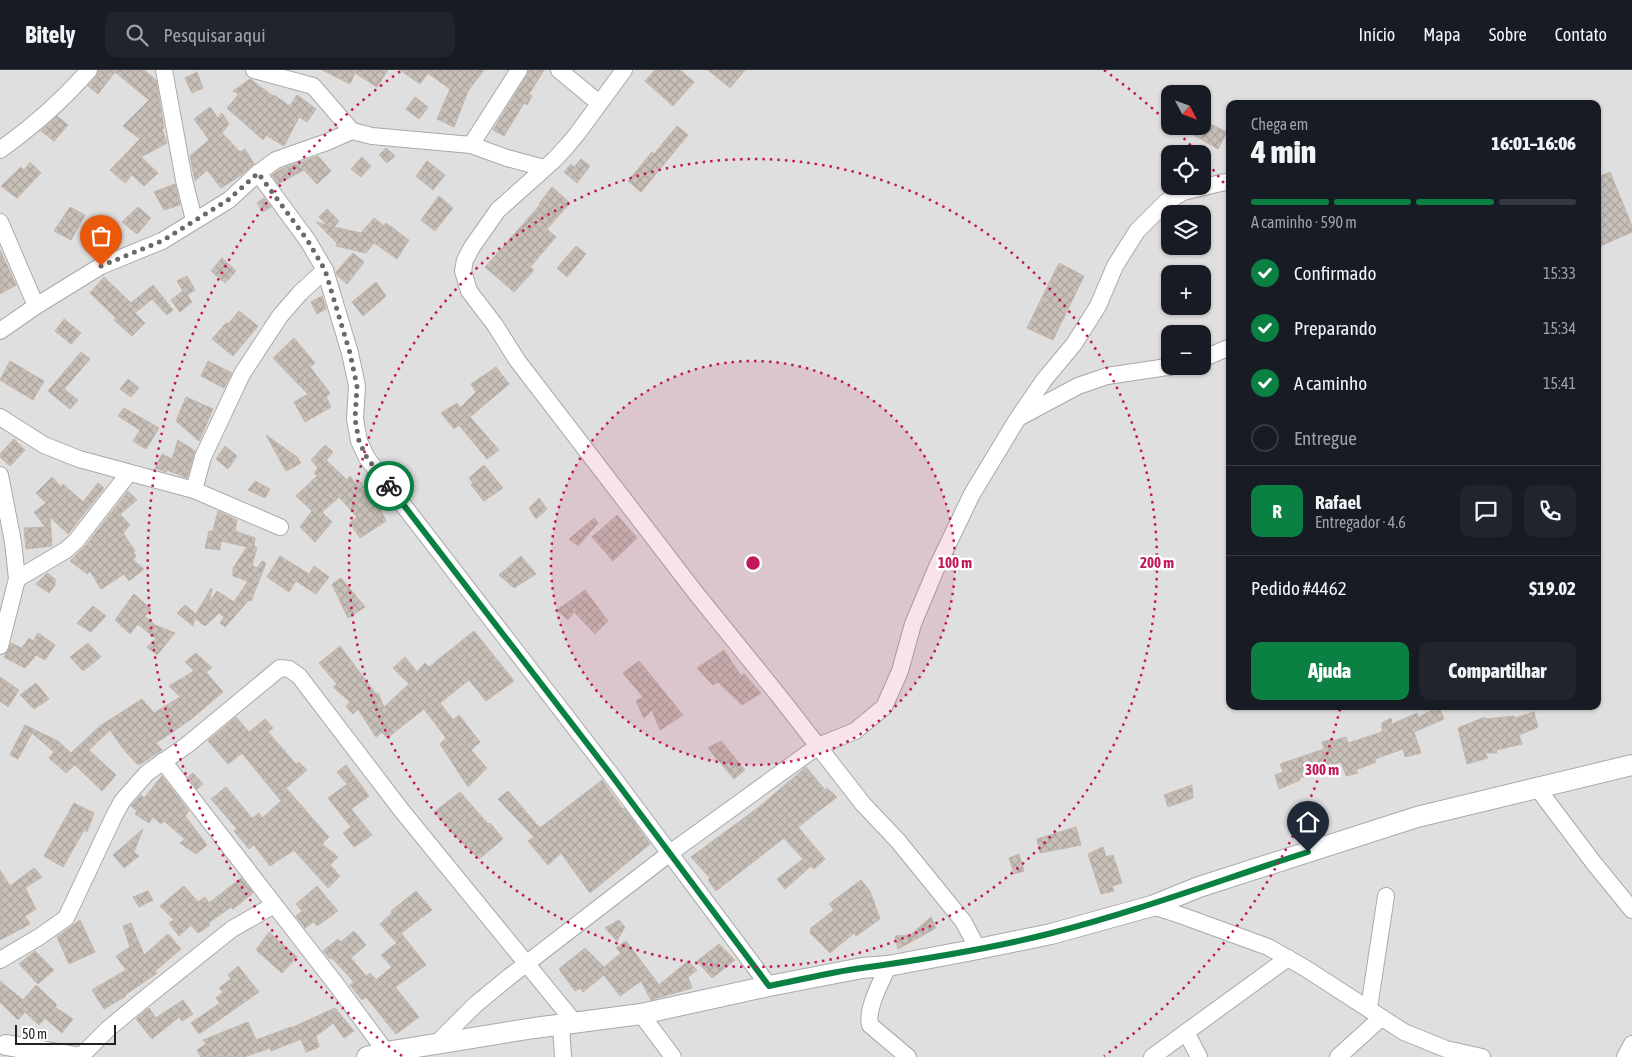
<!DOCTYPE html>
<html lang="pt">
<head>
<meta charset="utf-8">
<style>
  body { margin:0; font-family:"Asap Condensed",sans-serif; background:#20242c; color:#f1f3f6; height:100vh; display:flex; flex-direction:column; font-size:19px; white-space:nowrap }
  * { box-sizing:border-box; margin:0 }
  p { font-size:16px; color:#9ea1a6 }
  .icon { flex:none; width:28px; height:28px; fill:none; stroke:currentColor; stroke-width:2; stroke-linecap:round; stroke-linejoin:round }
  .map { position:relative; flex:1; overflow:hidden }
  .side { position:absolute; left:1226px; top:30px; width:375px; height:610px; display:flex; flex-direction:column; background:#171b24; border-radius:10px; box-shadow:0 1px 4px #0004 }
  .side>* { flex:none }
  .needle { width:32px; rotate:131deg }
  .buttons { position:absolute; left:1161px; top:15px; display:grid; gap:10px }
  .buttons a { display:grid; place-items:center; width:50px; height:50px; border-radius:10px; background:#171b24; box-shadow:0 1px 4px #0004; font-size:25px }
  .scale { position:absolute; left:15px; bottom:12px; width:101px; box-sizing:border-box; padding-left:5px; border:2px solid #222; border-top:0; font-size:14px; line-height:18px; white-space:nowrap; color:#222; -webkit-text-stroke:4px #fff; paint-order:stroke }
  .pin { position:absolute; display:grid; place-items:center; width:42px; height:42px; color:#fff; margin:-51px -21px; border-radius:50% 50% 50% 0; rotate:-45deg; box-shadow:0 0 5px #0007 }
  .pin .icon { rotate:45deg }
  .courier { position:absolute; display:grid; place-items:center; width:50px; height:50px; margin:-25px; border:4px solid #0b8043; border-radius:50%; background:#fff; color:#222; box-shadow:0 1px 6px #0007 }
  .head em { font-style:normal; font-weight:800 }
  .head div { display:flex; flex-direction:column-reverse }
  .head { display:flex; align-items:center; justify-content:space-between; height:85px; padding:0 25px }
  h1 { font-size:32px; font-weight:800; line-height:38px }
  .bar { display:grid; grid-template-columns:repeat(4,1fr); gap:8px 5px; align-content:center; height:60px; padding:0 25px }
  .bar i { height:6px; border-radius:4px; background:#363941 }
  .bar .on { background:#0b8043 }
  .bar p { grid-column:span 4 }
  .line { display:flex; align-items:center; gap:12px; padding:0 25px; border-top:1px solid #363941 }
  .line div { flex:1 }
  .round { display:grid; place-items:center; flex:none; width:52px; height:52px; border-radius:10px; background:#20242c }
  ol { padding:0 25px; list-style:none }
  li { display:flex; align-items:center; gap:15px; height:55px }
  li p { margin-inline-start:auto }
  li .icon { padding:5px; border-radius:50%; background:#0b8043; color:#fff; stroke-width:4 }
  li:last-child { color:#9ea1a6 }
  li i { width:28px; height:28px; border:2px solid #363941; border-radius:50% }
  .button { display:flex; gap:10px; margin-top:auto; padding:10px 25px }
  .button a { flex:1; height:58px; border-radius:10px; background:#0b8043; color:#fff; font-size:20px; font-weight:800; line-height:58px; text-align:center }
  .button a+a { background:#20242c; color:#f1f3f6 }
  header { display:flex; align-items:center; gap:30px; box-sizing:border-box; height:70px; padding:0 25px; background:#171b24; border-bottom:1px solid #363941 }
  header strong { font-size:24px }
  nav { display:flex; gap:28px; margin-inline-start:auto; font-size:18px }
  .search { width:350px; height:45px; background:#20242c; display:flex; align-items:center; gap:12px; box-sizing:border-box; padding:0 18px; border-radius:10px; color:#9ea1a6; font-size:19px }
  .map>svg:first-child { display:block }
  .residential { fill:#e0dfdf; fill-rule:evenodd }
  .building { fill:url(#building-cross-hatch); stroke:#c4b6ab }
  .lines { fill:none; stroke-linecap:round; stroke-linejoin:round }
  .minor-casing { stroke:#a9a9a9; stroke-width:18 }
  .tertiary-casing { stroke:#a9a9a9; stroke-width:22 }
  .minor { stroke:#fff; stroke-width:16 }
  .tertiary { stroke:#fff; stroke-width:20 }
  .done { stroke:#6b6a68; stroke-width:5; stroke-dasharray:0 9 }
  .route { stroke:#0b8043; stroke-width:6 }
  .ring { fill:none; stroke:#c2185b; stroke-width:2.5; stroke-dasharray:2.5 5 }
  .centre { fill:#c2185b; stroke:#fff; stroke-width:2.5 }
  .ring-label { font-size:15px; text-anchor:middle; font-weight:bold; fill:#c2185b; stroke:#fff; stroke-width:5; stroke-linejoin:round; paint-order:stroke }
</style>
</head>
<body>
<header>
<strong>Bitely</strong>
<div class="search"><svg class="icon" aria-label="search" viewBox="0 0 24 24"><circle cx="10" cy="10" r="6"/><path d="M15 15l6 6"/></svg>Pesquisar aqui</div>
<nav><a>Início</a><a>Mapa</a><a>Sobre</a><a>Contato</a></nav>
</header>
<div class="map">
<svg width="1632" height="987" viewBox="0 0 1632 987">
  <defs>
    <pattern id="building-cross-hatch" width="8" height="8" patternUnits="userSpaceOnUse" patternTransform="scale(1.25)"><rect width="8" height="8" fill="#c7bfb8"/><path d="M0 0l8 8M0 8l8-8" fill="none" stroke="#aba49e"/></pattern>
  </defs>
  <rect width="100%" height="100%" fill="#f2efe9"/>
  <path class="residential" d="M0,0H1632V987H0ZM1170,24H1202V56H1170ZM1230,34H1598V636H1230ZM1170,84H1202V116H1170ZM1170,144H1202V176H1170ZM1170,204H1202V236H1170ZM1170,264H1202V296H1170Z"/>
  <g class="building">
    <polygon points="99,0 144,0 156,10 164,58 162,59 167,73 141,87 158,103 144,116 132,105 125,113 110,100 140,69 123,56 149,30 115,2 98,24 88,16 96,7"/>
    <polygon points="322,0 388,0 377,17 355,3 350,14"/>
    <polygon points="400,0 484,0 468,21 454,57 437,49 450,19 428,3 420,14"/>
    <polygon points="529,0 544,0 529,24 532,26 527,35 524,33 504,66 493,60 527,5"/>
    <polygon points="655,0 680,0 694,12 673,36 645,11"/>
    <polygon points="708,0 745,0 730,18"/>
    <polygon points="197,2 203,18 192,23 185,8"/>
    <polygon points="250,9 273,26 274,25 290,36 297,25 316,39 307,52 299,47 284,76 266,65 263,70 227,38 239,24 233,21"/>
    <polygon points="415,27 428,37 419,49 406,39"/>
    <polygon points="210,37 218,48 222,43 229,54 222,63 240,82 245,79 254,94 241,105 221,118 207,100 195,111 190,86 209,70 194,49"/>
    <polygon points="57,46 68,55 54,71 41,61"/>
    <polygon points="1202,50 1227,62 1218,79 1178,56 1202,56"/>
    <polygon points="677,56 688,65 641,122 628,111 652,82 654,84"/>
    <polygon points="386,78 395,86 387,93 379,85"/>
    <polygon points="318,86 331,101 317,114 304,100 278,114 272,105 281,99"/>
    <polygon points="362,87 371,96 361,107 351,99"/>
    <polygon points="581,89 590,96 577,113 564,102 571,94 574,97"/>
    <polygon points="427,91 445,105 433,120 416,106"/>
    <polygon points="30,92 41,103 17,128 1,116 21,97 24,100"/>
    <polygon points="1610,102 1632,156 1632,162 1598,177 1598,107"/>
    <polygon points="175,114 180,135 164,140 154,122"/>
    <polygon points="552,117 570,133 547,159 556,167 530,197 534,200 514,222 485,197 540,135 539,134"/>
    <polygon points="439,126 453,138 435,161 421,150"/>
    <polygon points="264,128 271,137 263,142 257,133"/>
    <polygon points="70,137 85,145 71,170 54,161"/>
    <polygon points="138,137 151,148 137,164 122,152"/>
    <polygon points="327,139 339,151 334,157 361,163 374,148 384,156 386,153 409,170 397,189 374,173 366,183 336,176 337,173 316,152 327,155 319,147"/>
    <polygon points="576,176 586,184 567,207 557,198"/>
    <polygon points="0,180 16,215 0,224"/>
    <polygon points="353,183 364,192 347,214 337,205 336,202"/>
    <polygon points="222,188 236,201 225,213 211,201"/>
    <polygon points="1059,193 1084,206 1053,270 1027,258"/>
    <polygon points="187,206 195,220 187,225 192,232 180,242 171,230 183,221 177,211"/>
    <polygon points="104,207 131,233 153,215 173,240 167,245 152,229 135,243 145,253 132,266 114,250 116,248 90,223"/>
    <polygon points="376,212 386,226 363,246 352,232"/>
    <polygon points="322,226 326,239 317,244 311,232"/>
    <polygon points="239,241 258,256 233,286 212,269 226,253 228,254"/>
    <polygon points="64,249 81,263 71,274 55,261"/>
    <polygon points="294,268 315,293 310,297 330,323 326,327 331,337 305,352 294,332 308,324 273,288"/>
    <polygon points="81,282 90,289 64,319 78,330 70,339 48,321"/>
    <polygon points="10,291 44,311 33,330 0,310"/>
    <polygon points="208,291 232,303 224,318 201,306"/>
    <polygon points="496,297 509,314 470,347 499,380 487,389 459,355 454,359 441,343 457,333 460,338 476,322 471,314"/>
    <polygon points="128,309 139,318 131,327 120,319"/>
    <polygon points="186,327 213,339 199,371 176,351"/>
    <polygon points="124,338 159,358 146,379 133,371 140,360 118,346"/>
    <polygon points="266,365 297,387 301,393 286,401"/>
    <polygon points="14,369 25,380 10,396 0,387 0,384"/>
    <polygon points="178,370 195,381 187,408 167,400 166,402 155,398 162,384 172,389"/>
    <polygon points="325,375 333,382 326,390 347,410 350,406 356,414 359,410 376,433 377,432 386,451 360,468 350,453 357,447 339,427 322,442 332,452 315,472 300,457 312,441 296,426 317,406 314,403 318,398 311,390"/>
    <polygon points="225,376 237,386 228,399 216,389"/>
    <polygon points="484,395 503,418 484,431 471,415 473,413 469,408"/>
    <polygon points="52,407 61,417 63,414 83,432 98,413 104,418 68,464 50,447 52,476 26,479 24,458 45,457 34,442 46,433 36,423"/>
    <polygon points="255,411 270,419 265,428 248,420"/>
    <polygon points="128,421 137,430 120,444 130,455 123,463 135,481 133,482 136,486 133,490 144,499 129,511 124,504 101,519 90,501 87,504 70,491 87,474"/>
    <polygon points="539,428 547,439 536,449 529,438"/>
    <polygon points="218,441 237,450 235,461 255,468 254,475 257,478 252,495 257,498 262,491 266,493 251,531 249,530 225,557 220,553 224,547 219,543 205,556 195,548 193,556 177,543 185,535 196,544 211,518 212,519 209,533 217,521 234,532 248,511 233,506 233,498 247,477 221,471 220,480 205,478 209,461 213,461"/>
    <polygon points="617,445 637,468 613,491 592,467"/>
    <polygon points="594,448 598,453 578,476 569,469"/>
    <polygon points="280,486 309,504 314,496 329,507 316,524 296,511 289,522 267,507"/>
    <polygon points="521,486 536,504 514,518 499,505"/>
    <polygon points="47,503 55,509 55,515 49,523 36,514"/>
    <polygon points="341,508 365,537 348,548 332,514"/>
    <polygon points="585,520 608,551 595,564 574,542 568,550 557,540"/>
    <polygon points="134,524 151,539 145,546 155,555 175,563 157,585 147,577 156,569 138,554 130,564 115,550"/>
    <polygon points="93,536 106,546 91,562 77,553"/>
    <polygon points="474,561 514,611 486,631 469,610 440,633 453,650 459,645 480,672 471,680 487,698 468,717 440,674 446,668 424,639 387,668 382,662 376,667 358,639 353,644 346,636 350,632 333,617 337,614 319,593 340,576 376,624 378,623 384,637 409,614 393,598 405,587 417,602 425,593 429,597"/>
    <polygon points="38,563 55,575 45,590 36,585 25,598 4,587 11,573 22,578 29,568 33,571"/>
    <polygon points="88,573 101,587 83,601 70,587"/>
    <polygon points="724,580 741,606 744,604 761,623 742,635 718,612 713,615 697,598"/>
    <polygon points="196,583 212,598 206,602 223,622 190,650 156,673 162,680 141,694 137,694 124,680 110,660 89,680 116,705 102,721 75,695 66,703 49,688 54,682 32,663 18,689 10,685 25,655 58,671 71,683 100,656 142,629 154,643 180,627 169,616 194,601 185,592"/>
    <polygon points="639,591 683,645 660,660 652,640 644,648 636,631 643,627 623,603"/>
    <polygon points="0,607 19,620 8,637 0,631"/>
    <polygon points="36,613 49,629 34,639 20,625"/>
    <polygon points="1439,637 1444,649 1414,662 1421,683 1405,687 1403,679 1375,689 1376,692 1356,700 1358,703 1346,706 1341,692 1300,708 1300,710 1279,719 1275,705 1283,702 1280,694 1324,679 1322,672 1333,669 1333,671 1346,667 1348,673 1382,662 1382,653 1391,648 1392,654 1417,643 1418,647"/>
    <polygon points="1534,642 1538,657 1519,665 1522,674 1496,680 1497,683 1485,683 1488,688 1467,694 1458,658 1485,647 1486,649 1514,646 1515,648"/>
    <polygon points="236,647 249,662 265,649 273,658 268,662 296,694 299,692 307,700 286,718 329,767 322,774 338,787 330,795 340,806 328,818 294,780 270,796 254,775 249,779 234,761 237,759 211,729 226,717 252,748 259,743 262,748 281,731 242,683 228,694 208,671"/>
    <polygon points="721,671 745,700 734,709 708,678"/>
    <polygon points="346,695 369,726 351,739 372,765 354,777 343,763 351,757 328,728 347,714 337,702"/>
    <polygon points="806,697 825,720 827,718 837,727 798,757 825,789 814,799 811,796 785,819 777,809 803,789 784,768 716,821 708,810 710,808 691,787 759,737"/>
    <polygon points="193,703 203,714 197,719 188,707"/>
    <polygon points="162,706 189,741 185,746 207,775 196,784 180,773 185,769 164,751 161,754 153,747 149,753 135,744 137,741 131,736 141,725 144,728"/>
    <polygon points="602,710 623,739 624,738 650,774 590,823 561,783 548,795 528,771 534,767 498,729 508,721 540,758"/>
    <polygon points="1192,715 1193,728 1168,737 1164,725"/>
    <polygon points="460,722 488,754 490,753 503,769 479,789 454,765 434,742"/>
    <polygon points="74,733 94,743 87,762 84,760 63,797 44,786"/>
    <polygon points="1076,757 1081,775 1040,783 1037,769"/>
    <polygon points="143,759 134,782 139,786 124,798 113,785"/>
    <polygon points="1103,777 1106,787 1113,785 1122,813 1112,816 1114,821 1101,824 1088,784"/>
    <polygon points="1019,784 1024,801 1014,804 1009,788"/>
    <polygon points="34,798 42,807 25,818 36,839 25,846 30,854 0,870 0,800 10,816"/>
    <polygon points="241,808 253,823 233,839 231,837 208,853 210,855 198,863 191,855 179,866 169,853 174,850 160,836 184,816 198,832 205,827 209,833"/>
    <polygon points="861,810 870,821 880,849 856,866 854,863 830,883 810,863 811,858 834,840 829,834"/>
    <polygon points="317,816 338,841 317,856 313,852 305,858 296,846 302,841 296,834"/>
    <polygon points="148,821 153,830 139,837 133,827"/>
    <polygon points="416,821 432,840 401,863 426,895 395,917 419,947 396,964 366,927 362,930 350,915 354,912 332,888 330,889 323,881 338,869 341,872 354,861 366,875 351,888 366,906 370,903 376,910 392,897 381,885 397,873 380,854 392,843 391,841"/>
    <polygon points="931,847 936,858 898,879 895,866 910,865"/>
    <polygon points="80,850 95,882 69,894 57,867"/>
    <polygon points="619,850 625,857 617,871 605,858"/>
    <polygon points="131,853 144,885 168,864 181,879 155,901 157,903 125,925 126,926 104,939 92,920 126,900 116,886 130,877 123,856"/>
    <polygon points="269,862 297,887 282,903 256,880"/>
    <polygon points="626,871 659,915 688,891 697,900 688,907 692,918 651,930 641,911 620,926 604,905 583,922 580,918 575,921 559,899 585,878 604,897 621,883 616,878"/>
    <polygon points="719,874 735,890 712,908 697,891"/>
    <polygon points="35,881 54,900 38,914 19,894"/>
    <polygon points="238,896 259,922 199,964 191,953 220,933 216,928 223,922 219,918 231,909 228,905"/>
    <polygon points="0,911 23,930 36,915 57,935 55,937 73,949 62,963 45,948 39,955 25,942 18,950 0,932"/>
    <polygon points="183,930 193,944 182,951 179,947 152,969 136,949 149,938 156,948"/>
    <polygon points="335,938 354,961 344,968 333,953 316,966 319,977 306,982 301,969 271,981 270,978 244,987 201,987 197,980 206,974 203,970 248,952 256,970 291,957 291,958"/>
  </g>
  <g class="lines">
    <defs>
      <g id="minor">
        <polyline points="164,0 184,110 194,150"/>
        <polyline points="254,0 313,16 352,61"/>
        <polyline points="559,0 599,33"/>
        <polyline points="624,0 577,64 567,76 554,90 498,140 472,177 465,190 463,201 469,221 495,255 517,290 695,522 779,626 863,734 898,771 963,851 978,879"/>
        <polyline points="471,75 519,0"/>
        <path d="M0,80C32,57 63,30 89,0"/>
        <polyline points="258,103 308,171 325,200 350,283 357,316 355,349 359,371 367,388 609,702 769,916"/>
        <polyline points="0,152 36,236"/>
        <polyline points="0,261 36,236 101,196 162,171 229,130 258,103 276,90 327,72 352,61 372,66 471,75 507,88 544,98"/>
        <polyline points="1202,289 1230,277"/>
        <polyline points="0,347 44,375 79,389 194,420 280,457"/>
        <polyline points="1020,347 1078,316 1107,306 1174,296"/>
        <polyline points="0,405 13,472 17,509 0,576"/>
        <polyline points="194,420 203,387 242,304 280,246 300,223 325,200"/>
        <polyline points="17,509 66,480 76,471 129,403"/>
        <polyline points="163,691 335,913 386,982"/>
        <polyline points="1538,719 1593,792 1632,840"/>
        <polyline points="1152,836 1183,846 1268,877 1305,898 1404,962 1446,979 1482,987"/>
        <polyline points="0,890 39,867 66,848 115,744 123,730 147,703 187,675 280,598 289,599 299,606 402,741 575,953"/>
        <path d="M888,896C882,911 866,938 870,955L908,987"/>
        <polyline points="1369,938 1386,826"/>
        <polyline points="641,944 673,987"/>
        <polyline points="561,955 563,987"/>
        <polyline points="1186,962 1199,987"/>
        <polyline points="436,974 475,935 509,907 670,783 818,676 855,661 884,637 900,601 913,554 936,499 972,424 1018,348 1044,310 1074,274 1098,236 1115,196 1137,161 1166,132 1183,122 1225,112 1230,113"/>
        <polyline points="80,987 108,959 143,930 232,859 274,835"/>
        <polyline points="1152,987 1288,888"/>
        <polyline points="1338,987 1381,948"/>
        <polyline points="1625,987 1632,974"/>
      </g>
      <g id="tertiary">
        <polyline points="6,975 76,987"/>
        <polyline points="367,987 386,982 534,958 641,944 769,916 862,898 888,896 978,879 1051,864 1152,836 1199,817 1417,747 1632,695"/>
      </g>
    </defs>
    <use href="#minor" class="minor-casing"/>
    <use href="#tertiary" class="tertiary-casing"/>
    <use href="#minor" class="minor"/>
    <use href="#tertiary" class="tertiary"/>
  </g>
  <g class="lines">
    <polyline class="done" points="101,196 162,171 228,130 258,103 308,171 325,200 350,283 357,316 355,349 359,371 367,388 389,416"/>
    <path class="route" d="M389,416L609,702L769,916C800,910 831,902 862,898C926,889 990,879 1052,863C1139,841 1223,809 1308,782"/>
  </g>
  <circle cx="753" cy="493" r="202" fill="#c2185b" fill-opacity=".12"/>
  <g class="ring">
    <circle cx="753" cy="493" r="202"/>
    <circle cx="753" cy="493" r="404"/>
    <path d="M1340 639A605 605 0 0 1 1104 986M402 986A605 605 0 0 1 402 0M1104 0A605 605 0 0 1 1195 80M1203 88A605 605 0 0 1 1230 121"/>
  </g>
  <circle cx="753" cy="493" r="8" class="centre"/>
  <g class="ring-label">
    <text x="955" y="498">100 m</text>
    <text x="1157" y="498">200 m</text>
    <text x="1322" y="705">300 m</text>
  </g>
</svg>
<div class="buttons">
<a><svg class="needle" viewBox="-14 -14 28 28"><path d="M0-13l5 13h-10z" fill="#e53935"/><path d="M0 13l5-13h-10z" fill="#9ea1a6"/></svg></a>
<a><svg class="icon" aria-label="locate" viewBox="0 0 24 24"><circle cx="12" cy="12" r="6"/><path d="M12 2v4M12 18v4M2 12h4M18 12h4"/></svg></a>
<a><svg class="icon" aria-label="layers" viewBox="0 0 24 24"><path d="M12 4l9 5-9 5-9-5zM3 14l9 5 9-5"/></svg></a>
<a>+</a>
<a>−</a>
</div>
<div class="scale">50 m</div>
<div class="pin" style="left:101px;top:196px;background:#ea580c"><svg class="icon" aria-label="bag" viewBox="0 0 24 24"><path d="M5 8h14l-1 12H6zM9 8a3 3 0 0 1 6 0"/></svg></div>
<div class="pin" style="left:1308px;top:782px;background:#1f2937"><svg class="icon" aria-label="home" viewBox="0 0 24 24"><path d="M3 11l9-7 9 7M6 9v11h12V9"/></svg></div>
<div class="courier" style="left:389px;top:416px"><svg class="icon" aria-label="bike" viewBox="0 0 24 24"><circle cx="6" cy="16" r="4"/><circle cx="18" cy="16" r="4"/><path d="M6 16l4-8h5l3 8M10 8l3 8H6M13 5h3"/></svg></div>
<section class="side">
<div class="head"><div><h1>4 min</h1><p>Chega em</p></div><em>16:01–16:06</em></div>
<div class="bar"><i class="on"></i><i class="on"></i><i class="on"></i><i></i><p>A caminho · 590 m</p></div>
<ol>
<li><svg class="icon" aria-label="check" viewBox="0 0 24 24"><path d="M5 12l5 5 9-10"/></svg>Confirmado<p>15:33</p></li>
<li><svg class="icon" aria-label="check" viewBox="0 0 24 24"><path d="M5 12l5 5 9-10"/></svg>Preparando<p>15:34</p></li>
<li><svg class="icon" aria-label="check" viewBox="0 0 24 24"><path d="M5 12l5 5 9-10"/></svg>A caminho<p>15:41</p></li>
<li><i></i>Entregue</li>
</ol>
<div class="line" style="height:90px"><b class="round" style="background:#0b8043;color:#fff">R</b><div><b>Rafael</b><p>Entregador · 4.6</p></div><a class="round"><svg class="icon" aria-label="chat" viewBox="0 0 24 24"><path d="M4 5h16v11H9l-5 4z"/></svg></a><a class="round"><svg class="icon" aria-label="phone" viewBox="0 0 24 24"><path d="M5 4h4l2 5-3 2q2 4 5 5l2-3 5 2v4C11 20 4 13 5 4z"/></svg></a></div>
<div class="line" style="height:65px"><div>Pedido #4462</div><b>$19.02</b></div>
<div class="button"><a>Ajuda</a><a>Compartilhar</a></div>
</section>
</div>
</body>
</html>
